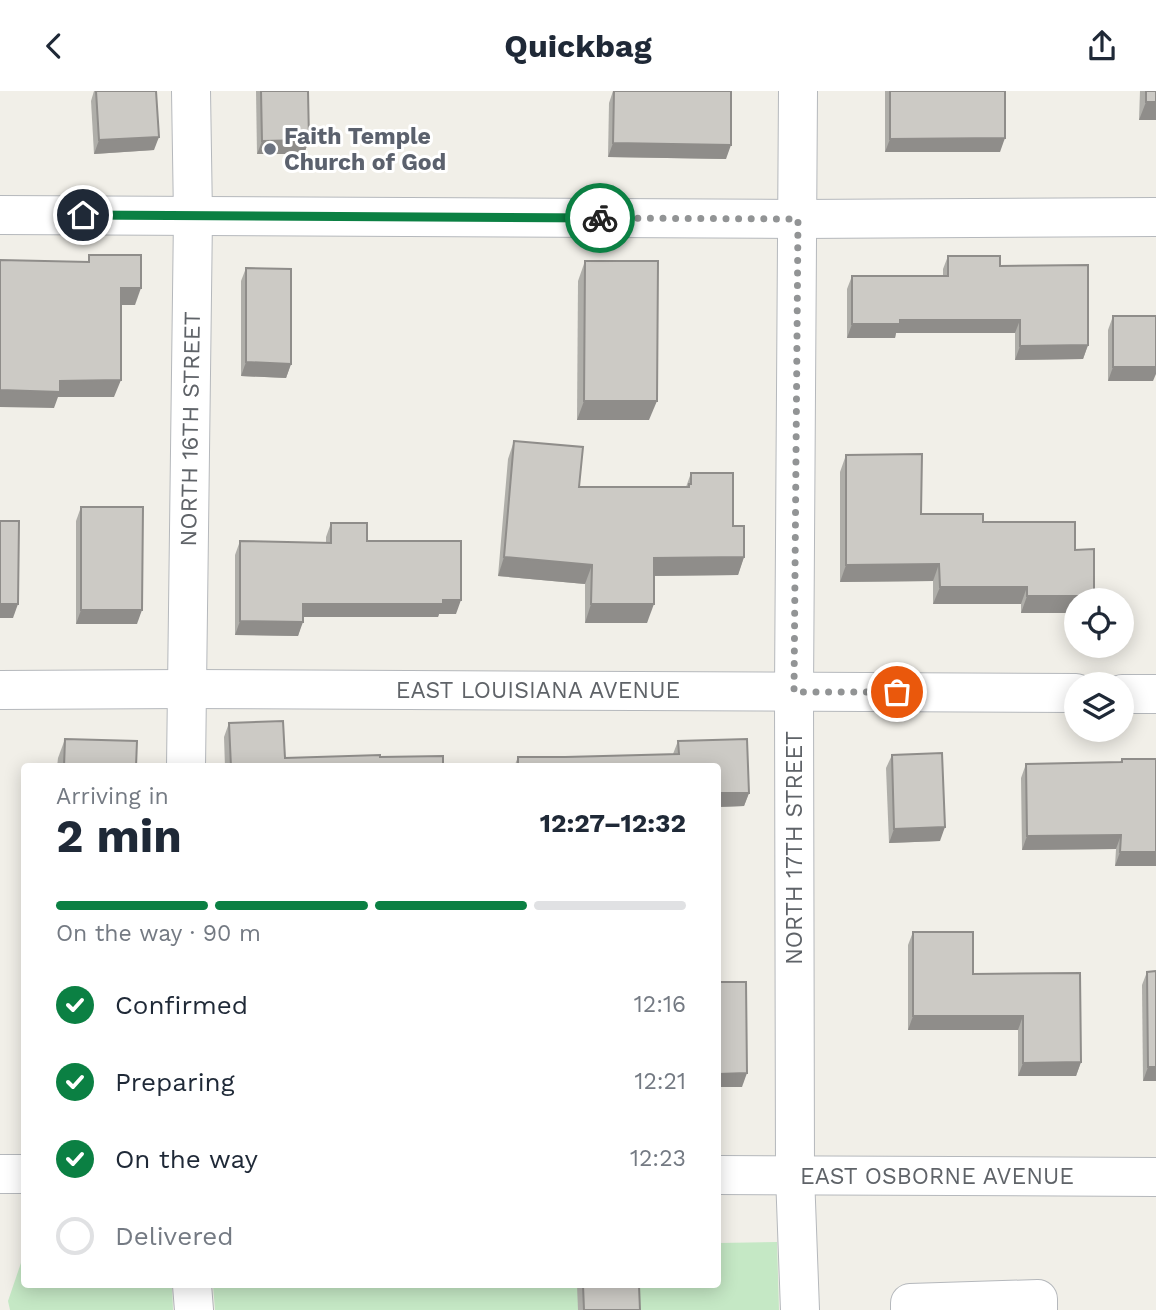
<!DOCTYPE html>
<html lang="en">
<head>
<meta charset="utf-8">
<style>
  body { margin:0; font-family:"Work Sans",sans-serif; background:#f2f2f3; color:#1f2937; height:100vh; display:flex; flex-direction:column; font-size:26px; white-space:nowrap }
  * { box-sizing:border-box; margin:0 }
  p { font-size:23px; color:#747a83 }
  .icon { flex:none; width:38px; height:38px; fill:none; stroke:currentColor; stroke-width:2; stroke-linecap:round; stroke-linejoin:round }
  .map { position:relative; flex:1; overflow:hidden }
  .sheet { position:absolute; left:21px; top:672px; width:700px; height:525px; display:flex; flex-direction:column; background:#fff; border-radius:7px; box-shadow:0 4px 18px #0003 }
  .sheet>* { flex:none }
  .fabs { position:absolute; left:1064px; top:497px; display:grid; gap:14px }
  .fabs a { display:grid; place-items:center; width:70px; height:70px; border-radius:50%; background:#fff; box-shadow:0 4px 18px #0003; font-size:35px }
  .pin { position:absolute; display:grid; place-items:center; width:60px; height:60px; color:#fff; margin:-30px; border:4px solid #fff; border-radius:50%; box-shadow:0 2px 7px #0007 }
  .courier { position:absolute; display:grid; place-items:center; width:70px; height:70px; margin:-35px; border:5px solid #0b8043; border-radius:50%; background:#fff; color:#222; box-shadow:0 2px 9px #0007 }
  .head em { font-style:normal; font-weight:700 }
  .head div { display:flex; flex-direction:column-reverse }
  .head { display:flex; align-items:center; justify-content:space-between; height:119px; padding:0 35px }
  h1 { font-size:46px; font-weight:700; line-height:52px }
  .bar { display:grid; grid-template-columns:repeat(4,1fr); gap:10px 7px; align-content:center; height:84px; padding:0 35px }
  .bar i { height:9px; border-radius:5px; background:#e0e1e3 }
  .bar .current { background:#0b8043 }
  .bar p { grid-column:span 4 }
  ol { padding:0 35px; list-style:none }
  li { display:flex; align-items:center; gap:21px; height:77px }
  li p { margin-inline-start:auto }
  li .icon { padding:7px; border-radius:50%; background:#0b8043; color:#fff; stroke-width:4 }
  li:last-child { color:#747a83 }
  li i { width:38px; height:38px; border:4px solid #e0e1e3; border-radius:50% }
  header { display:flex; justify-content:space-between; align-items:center; height:91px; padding:0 35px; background:#fff; font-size:32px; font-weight:700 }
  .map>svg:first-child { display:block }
  .green { fill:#c5e8c5 }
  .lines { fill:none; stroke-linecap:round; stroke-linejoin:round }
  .minor-casing { stroke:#b5b8bc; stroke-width:40 }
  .minor { stroke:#fff; stroke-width:38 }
  .wall { fill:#afaea9 }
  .shaded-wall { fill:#8f8d8a }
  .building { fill:#cccac5; stroke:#8f8d8a; stroke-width:2 }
  .done { stroke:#929495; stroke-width:7; stroke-dasharray:0 12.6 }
  .route { stroke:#0b8043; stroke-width:9 }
  .worship-dot { fill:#6b7280; stroke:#fff; stroke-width:2.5 }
  .labels { text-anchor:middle; stroke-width:6; stroke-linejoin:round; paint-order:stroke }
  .worship-label { font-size:23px; font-weight:bold; fill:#5b616d; stroke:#fff; text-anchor:start }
  .street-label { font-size:23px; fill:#5f6368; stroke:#fff }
</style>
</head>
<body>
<header><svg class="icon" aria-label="back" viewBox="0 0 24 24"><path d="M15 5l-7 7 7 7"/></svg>Quickbag<svg class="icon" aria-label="share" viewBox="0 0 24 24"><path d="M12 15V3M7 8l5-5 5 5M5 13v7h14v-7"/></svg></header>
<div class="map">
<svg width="1156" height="1219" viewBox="0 0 1156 1219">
  <rect width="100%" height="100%" fill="#f1efe8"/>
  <g class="green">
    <polygon points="777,1151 779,1219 215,1219 213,1194 718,1194 718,1152"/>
    <polygon points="24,1163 24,1194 172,1194 173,1219 10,1219 8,1210"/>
  </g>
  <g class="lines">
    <defs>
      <g id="minor">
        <polyline points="798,0 794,601 795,1084 800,1219"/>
        <polyline points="0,124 798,128 1156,126"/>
        <polyline points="0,599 186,598 1076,602"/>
        <polyline points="1122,603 1156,603"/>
        <polyline points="186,676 193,125 191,0"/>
        <polyline points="0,1083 24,1083"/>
        <polyline points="718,1084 1156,1086"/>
        <polyline points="192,1194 194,1219"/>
        <polyline points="910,1219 910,1212 1038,1208 1038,1219"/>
      </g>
    </defs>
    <use href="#minor" class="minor-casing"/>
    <use href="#minor" class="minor"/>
  </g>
  <g class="wall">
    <polygon points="94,0 156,0 154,59 94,63 91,10"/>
    <polygon points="256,0 308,0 309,49 304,63 257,63"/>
    <polygon points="613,0 731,0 726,68 608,66 609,12"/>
    <polygon points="885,0 1005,0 1000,61 885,61"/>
    <polygon points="1140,0 1156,0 1156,29 1139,29"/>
    <polygon points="948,165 1000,175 1088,254 1083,268 1015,269 1015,242 896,242 895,247 847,247 847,198 852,185 943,185 943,178"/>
    <polygon points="585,170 649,329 577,329 578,190"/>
    <polygon points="246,177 291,273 286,287 241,285 241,190"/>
    <polygon points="1113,225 1153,290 1108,290 1108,239"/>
    <polygon points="514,350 579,396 686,396 691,382 733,435 744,466 738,484 654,485 647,532 585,532 585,493 498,485 508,368"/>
    <polygon points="846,364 921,423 1075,459 1094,505 1092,509 1076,509 1076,522 1021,522 1021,513 933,513 933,490 840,491 840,381"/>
    <polygon points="81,416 137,533 76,533 76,430"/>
    <polygon points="331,432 367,450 456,523 439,523 438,526 303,526 298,545 235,544 235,464 240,450 326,452 326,446"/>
    <polygon points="229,632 285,667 380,666 443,676 225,676 224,646"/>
    <polygon points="65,648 136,676 57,676 58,667"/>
    <polygon points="747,648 749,702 744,715 718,716 718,676 514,676 518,666 565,666 673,663 678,650"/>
    <polygon points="892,664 940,750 889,752 886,677"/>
    <polygon points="1122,668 1156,775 1115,775 1116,758 1022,759 1021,687 1026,673 1120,671"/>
    <polygon points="913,841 973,883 1081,971 1076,985 1018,985 1018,939 908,939 908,854"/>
    <polygon points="1147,881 1156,990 1143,990 1142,894"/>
    <polygon points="577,1194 639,1194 640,1219 578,1219"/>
  </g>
  <g class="shaded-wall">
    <polygon points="1146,11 1156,11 1156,29 1139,29"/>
    <polygon points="159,46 154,59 94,63 99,49"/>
    <polygon points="1005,47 1000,61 885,61 890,48"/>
    <polygon points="309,49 304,63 257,63 262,50"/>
    <polygon points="613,52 731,54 726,68 608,66"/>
    <polygon points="121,197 141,197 135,214 114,214"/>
    <polygon points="900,229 1020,229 1015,242 896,242 895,247 847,247 852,233"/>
    <polygon points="1088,254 1083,268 1015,269 1020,255"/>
    <polygon points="246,271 291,273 286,287 241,285"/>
    <polygon points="1156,275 1156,283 1153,290 1108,290 1113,276"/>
    <polygon points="121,289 114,306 58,306 54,317 0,316 0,299 60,290"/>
    <polygon points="584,310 657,310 649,329 577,329"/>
    <polygon points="504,466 592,474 585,493 498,485"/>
    <polygon points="744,466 738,484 648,485 654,467"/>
    <polygon points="939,473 933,490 840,491 846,474"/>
    <polygon points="940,496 1027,496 1021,513 933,513"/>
    <polygon points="1027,505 1094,505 1092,509 1076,509 1076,522 1021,522"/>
    <polygon points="461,509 456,523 439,523 438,526 298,526 303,513"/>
    <polygon points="0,513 18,513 13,527 0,527"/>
    <polygon points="591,513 654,513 647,532 585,532"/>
    <polygon points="81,519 142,519 137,533 76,533"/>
    <polygon points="240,530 303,531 298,545 235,544"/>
    <polygon points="718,702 749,702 744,715 718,716"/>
    <polygon points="945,736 940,750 889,752 894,738"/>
    <polygon points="1121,744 1116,758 1022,759 1027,745"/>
    <polygon points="1120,761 1156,761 1156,775 1115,775"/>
    <polygon points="913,925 1023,925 1018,939 908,939"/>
    <polygon points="1081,971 1076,985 1018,985 1023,972"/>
    <polygon points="1148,976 1156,976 1156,990 1143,990"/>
    <polygon points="747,982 742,996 718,996 718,983"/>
  </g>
  <g class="building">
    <polygon points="96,0 156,0 159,46 99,49"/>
    <polygon points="261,0 308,0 309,49 262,50"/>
    <polygon points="614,0 731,0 731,54 613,52"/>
    <polygon points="890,0 1005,0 1005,47 890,48"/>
    <rect x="1146" y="0" width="10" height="11"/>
    <polygon points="89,164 141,164 141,197 121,197 121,289 60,290 60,301 0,299 0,169 89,171"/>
    <polygon points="948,165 1000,165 1000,175 1088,174 1088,254 1020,255 1020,229 900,229 900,233 852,233 852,185 948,185"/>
    <polygon points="585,170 658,170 657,310 584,310"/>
    <polygon points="246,177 291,178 291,273 246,271"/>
    <rect x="1113" y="225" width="43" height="51"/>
    <polygon points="514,350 583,356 579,396 689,396 689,393 691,393 691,382 733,382 733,435 744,435 744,466 654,467 654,513 591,513 592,474 504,466"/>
    <polygon points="922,363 921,423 983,423 983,431 1075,431 1075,459 1094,458 1094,505 1027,505 1027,496 940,496 939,473 846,474 846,364"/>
    <polygon points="81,416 143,416 142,519 81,519"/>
    <polygon points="0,430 19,430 18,513 0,513"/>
    <polygon points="331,432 367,432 367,450 461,450 461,509 443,509 443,513 303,513 303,531 240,530 240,450 331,452"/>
    <polygon points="283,630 285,667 380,664 380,666 443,665 443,676 231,676 229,632"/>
    <polygon points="65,648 137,650 136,676 64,676"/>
    <polygon points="747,648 749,702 718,702 718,676 518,676 518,666 565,666 679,663 678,650"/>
    <polygon points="942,662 945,736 894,738 892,664"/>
    <polygon points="1122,668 1156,668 1156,761 1120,761 1121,744 1027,745 1026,673 1122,671"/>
    <polygon points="913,841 973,841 973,883 1080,882 1081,971 1023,972 1023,925 913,925"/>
    <polygon points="1156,880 1156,976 1148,976 1147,881"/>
    <polygon points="718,891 746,891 747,982 718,983"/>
    <polygon points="583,1194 639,1194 640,1219 584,1219"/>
  </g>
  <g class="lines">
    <polyline class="done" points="600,127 798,128 794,601 897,601"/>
    <polyline class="route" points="83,124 600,127"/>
  </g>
  <circle class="worship-dot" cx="270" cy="58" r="7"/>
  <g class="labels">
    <g class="worship-label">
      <text x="284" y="53">Faith Temple<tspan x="284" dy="26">Church of God</tspan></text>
    </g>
    <g class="street-label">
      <text transform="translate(190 338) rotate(-89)" y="8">NORTH 16TH STREET</text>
      <text x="538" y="607">EAST LOUISIANA AVENUE</text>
      <text transform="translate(794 757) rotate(-90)" y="8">NORTH 17TH STREET</text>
      <text x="937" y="1093">EAST OSBORNE AVENUE</text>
    </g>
  </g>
</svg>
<div class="fabs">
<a><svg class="icon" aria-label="locate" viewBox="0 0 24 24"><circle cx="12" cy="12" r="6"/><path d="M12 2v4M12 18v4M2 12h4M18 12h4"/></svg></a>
<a><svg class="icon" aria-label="layers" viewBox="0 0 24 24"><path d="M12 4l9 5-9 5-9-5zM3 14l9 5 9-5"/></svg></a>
</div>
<div class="pin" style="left:897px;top:601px;background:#ea580c"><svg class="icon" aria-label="bag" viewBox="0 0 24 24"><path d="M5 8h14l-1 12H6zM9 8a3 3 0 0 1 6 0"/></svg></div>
<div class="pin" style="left:83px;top:124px;background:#1f2937"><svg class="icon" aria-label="home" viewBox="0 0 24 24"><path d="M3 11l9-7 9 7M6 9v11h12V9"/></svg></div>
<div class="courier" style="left:600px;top:127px"><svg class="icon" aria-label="bike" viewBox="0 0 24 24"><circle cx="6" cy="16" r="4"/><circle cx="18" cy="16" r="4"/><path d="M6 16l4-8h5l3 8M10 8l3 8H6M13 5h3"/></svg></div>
<section class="sheet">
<div class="head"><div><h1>2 min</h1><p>Arriving in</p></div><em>12:27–12:32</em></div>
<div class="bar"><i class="current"></i><i class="current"></i><i class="current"></i><i></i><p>On the way · 90 m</p></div>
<ol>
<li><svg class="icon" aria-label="check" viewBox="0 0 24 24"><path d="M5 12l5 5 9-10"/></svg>Confirmed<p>12:16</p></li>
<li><svg class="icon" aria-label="check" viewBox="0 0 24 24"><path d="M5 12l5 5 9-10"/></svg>Preparing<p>12:21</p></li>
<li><svg class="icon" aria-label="check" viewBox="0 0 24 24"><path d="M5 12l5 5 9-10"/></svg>On the way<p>12:23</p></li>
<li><i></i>Delivered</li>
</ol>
</section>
</div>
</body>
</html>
